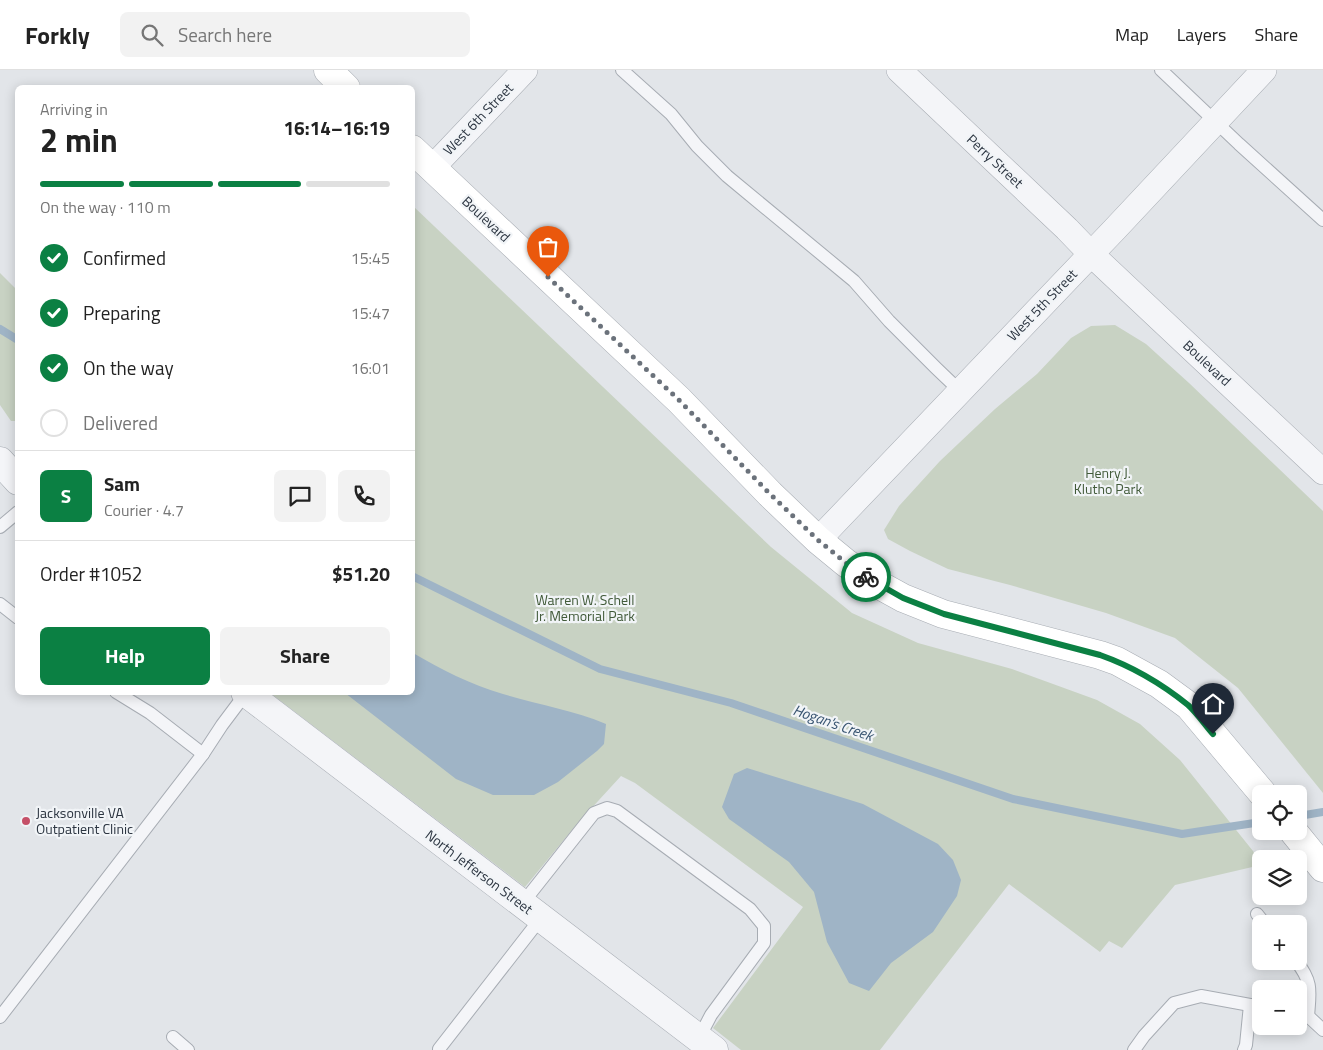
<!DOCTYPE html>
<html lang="en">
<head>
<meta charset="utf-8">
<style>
  body { margin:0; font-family:"Titillium Web",sans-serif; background:#f2f2f2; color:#222; height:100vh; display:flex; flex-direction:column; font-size:19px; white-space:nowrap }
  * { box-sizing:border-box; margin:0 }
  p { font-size:16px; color:#767676 }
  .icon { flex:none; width:28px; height:28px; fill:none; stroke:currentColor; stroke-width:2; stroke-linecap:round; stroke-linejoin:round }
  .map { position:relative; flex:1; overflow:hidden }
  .panel { position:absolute; left:15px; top:15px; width:400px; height:610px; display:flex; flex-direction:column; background:#fff; border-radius:8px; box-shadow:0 2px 12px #0003 }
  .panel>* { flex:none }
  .controls { position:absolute; left:1252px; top:715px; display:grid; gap:10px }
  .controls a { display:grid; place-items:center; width:55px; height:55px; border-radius:8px; background:#fff; box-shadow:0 2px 12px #0003; font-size:25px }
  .pin { position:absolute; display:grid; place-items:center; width:42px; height:42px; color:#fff; margin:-51px -21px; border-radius:50% 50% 50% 0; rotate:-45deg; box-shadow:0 0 5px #0007 }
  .pin .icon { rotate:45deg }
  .courier { position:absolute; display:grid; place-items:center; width:50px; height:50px; margin:-25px; border:4px solid #0b8043; border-radius:50%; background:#fff; color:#222; box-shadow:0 1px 6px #0007 }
  .headline em { font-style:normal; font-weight:700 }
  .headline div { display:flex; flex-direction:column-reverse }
  .headline { display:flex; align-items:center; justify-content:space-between; height:85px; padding:0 25px }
  h1 { font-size:32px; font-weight:700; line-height:38px }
  .bar { display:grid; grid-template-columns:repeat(4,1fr); gap:8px 5px; align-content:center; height:60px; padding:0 25px }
  .bar i { height:6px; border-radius:4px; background:#e0e0e0 }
  .bar .active { background:#0b8043 }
  .bar p { grid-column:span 4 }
  .line { display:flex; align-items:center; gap:12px; padding:0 25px; border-top:1px solid #e0e0e0 }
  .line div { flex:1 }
  .round { display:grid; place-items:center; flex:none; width:52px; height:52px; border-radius:8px; background:#f2f2f2 }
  ol { padding:0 25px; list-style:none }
  li { display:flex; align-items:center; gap:15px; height:55px }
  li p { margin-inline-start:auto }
  li .icon { padding:5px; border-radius:50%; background:#0b8043; color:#fff; stroke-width:4 }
  li:last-child { color:#767676 }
  li i { width:28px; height:28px; border:2px solid #e0e0e0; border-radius:50% }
  .cta { display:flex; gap:10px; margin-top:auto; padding:10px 25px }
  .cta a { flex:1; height:58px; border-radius:8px; background:#0b8043; color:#fff; font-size:20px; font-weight:700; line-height:58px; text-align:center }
  .cta a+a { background:#f2f2f2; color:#222 }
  header { display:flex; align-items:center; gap:30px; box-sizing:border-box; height:70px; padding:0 25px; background:#fff; border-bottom:1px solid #e0e0e0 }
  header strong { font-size:24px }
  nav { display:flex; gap:28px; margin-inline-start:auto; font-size:18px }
  .search { width:350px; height:45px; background:#f2f2f2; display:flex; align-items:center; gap:12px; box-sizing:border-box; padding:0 18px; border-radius:8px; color:#767676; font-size:19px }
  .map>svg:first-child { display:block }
  .green { fill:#c8d2c3 }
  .water { fill:#9fb4c6 }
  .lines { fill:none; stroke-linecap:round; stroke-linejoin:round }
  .stream { stroke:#9fb4c6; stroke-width:8 }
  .service-casing { stroke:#a7acb3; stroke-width:14 }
  .minor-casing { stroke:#a7acb3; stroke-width:26 }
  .tertiary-casing { stroke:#a7acb3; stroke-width:29 }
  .secondary-casing { stroke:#a7acb3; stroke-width:29 }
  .service { stroke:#f4f5f8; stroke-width:12 }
  .minor { stroke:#f4f5f8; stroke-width:25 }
  .tertiary { stroke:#f4f5f8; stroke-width:28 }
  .secondary { stroke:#fff; stroke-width:28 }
  .done { stroke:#6b727b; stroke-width:5; stroke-dasharray:0 9 }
  .route { stroke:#0b8043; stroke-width:6 }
  .poi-dot { fill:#c55068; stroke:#f1f4f7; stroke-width:2 }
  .labels { text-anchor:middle; stroke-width:4.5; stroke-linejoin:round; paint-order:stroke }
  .street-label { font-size:14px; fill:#2b3440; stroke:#f1f4f7 }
  .park-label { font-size:14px; fill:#415a39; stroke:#f1f4f7 }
  .poi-label { font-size:14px; fill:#2b3440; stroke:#f1f4f7; text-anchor:start }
  .water-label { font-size:15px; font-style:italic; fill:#385471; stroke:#f1f4f7 }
</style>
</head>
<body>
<header>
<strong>Forkly</strong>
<div class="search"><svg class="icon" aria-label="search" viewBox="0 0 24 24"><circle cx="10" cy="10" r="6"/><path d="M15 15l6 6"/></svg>Search here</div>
<nav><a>Map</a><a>Layers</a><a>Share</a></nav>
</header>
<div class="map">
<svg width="1323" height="980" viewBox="0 0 1323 980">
  <rect width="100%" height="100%" fill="#e2e5e9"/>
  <g class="green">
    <polygon points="413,136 771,477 852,543 918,573 1012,599 1097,630 1140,654 1180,690 1261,791 1261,795 1175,815 1122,878 1109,871 1100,882 1009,814 880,980 741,980 713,958 803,837 635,713 621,706 577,754 525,817 270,623 412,622"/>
    <polygon points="0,203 17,220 17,351 11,351 0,335"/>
    <polygon points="1115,255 1146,274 1189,313 1323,441 1323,723 1238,618 1175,568 1106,543 1010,515 948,499 910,481 888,469 884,460 899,436 940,391 995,339 1037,304 1071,268 1091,256"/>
  </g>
  <g class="water">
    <path d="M413,583C441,599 471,615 503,624C538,635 573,640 606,654L604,674L597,681L558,712L534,725H493L456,709L345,623L412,622Z"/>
    <polygon points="747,698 863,734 938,774 953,790 961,810 957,826 933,862 891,893 869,921 849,913 827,872 814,822 789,792 729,749 722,737 734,704"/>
  </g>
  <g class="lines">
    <g class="stream">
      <polyline points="0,259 18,270"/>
      <polyline points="412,506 600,599 731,633 1013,729 1182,764 1261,752"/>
      <polyline points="1299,746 1323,742"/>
    </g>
    <defs>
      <g id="service">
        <polyline points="622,0 671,44 697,76 727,106 854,211 889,251 936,298 960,321"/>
        <polyline points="1161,0 1239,74 1323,150"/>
        <polyline points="0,457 18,442"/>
        <polyline points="0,534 18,548"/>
        <polyline points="116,622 150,643 203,684"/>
        <polyline points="522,834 594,743 607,738 617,741 750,839 764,856 764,873 711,945 699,968"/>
        <polyline points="1257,844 1265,854"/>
        <path d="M1296,891C1313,912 1310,922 1308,946"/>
        <polyline points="1299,945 1308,946 1323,960"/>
        <polyline points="0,947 203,684 222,655 246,623"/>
        <polyline points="173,967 188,980"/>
        <polyline points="439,979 541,848"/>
        <polyline points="1134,980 1144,966 1174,933 1201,926 1261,937"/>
        <polyline points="1244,980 1246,975 1250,935"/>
      </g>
      <g id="minor">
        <polyline points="899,0 1067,159 1091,184 1323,402"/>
        <polyline points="432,98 525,0"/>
        <polyline points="818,470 1115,159 1264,0"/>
      </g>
      <g id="tertiary">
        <polyline points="0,391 18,411"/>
        <polyline points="245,622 714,980"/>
      </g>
      <g id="secondary">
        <polyline points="328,0 346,18"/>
        <polyline points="412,79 679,330 770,424 818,470 846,493 872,511 903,528 943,544 1100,585 1117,591 1159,614 1189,636 1263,724"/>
        <polyline points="1293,761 1323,798"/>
      </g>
    </defs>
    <use href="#service" class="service-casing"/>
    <use href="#minor" class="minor-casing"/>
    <use href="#tertiary" class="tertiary-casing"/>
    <use href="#secondary" class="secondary-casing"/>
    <use href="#service" class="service"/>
    <use href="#minor" class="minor"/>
    <use href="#tertiary" class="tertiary"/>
    <use href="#secondary" class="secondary"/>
  </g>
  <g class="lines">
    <polyline class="done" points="548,207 679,330 770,424 818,470 846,493 866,507"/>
    <path class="route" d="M866,507L903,528L944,544L1100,585C1131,596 1162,614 1188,635C1197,643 1205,655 1213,664"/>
  </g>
  <circle class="poi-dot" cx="26" cy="751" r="5"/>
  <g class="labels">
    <g class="street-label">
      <text transform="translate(478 49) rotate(-46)" y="5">West 6th Street</text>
      <text transform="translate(995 91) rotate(43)" y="5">Perry Street</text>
      <text transform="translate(486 149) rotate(43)" y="5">Boulevard</text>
      <text transform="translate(1042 235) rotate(-46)" y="5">West 5th Street</text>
      <text transform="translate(1207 293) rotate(43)" y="5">Boulevard</text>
      <text transform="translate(479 802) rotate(37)" y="5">North Jefferson Street</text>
    </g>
    <g class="park-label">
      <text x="1108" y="408">Henry J.<tspan x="1108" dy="16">Klutho Park</tspan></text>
      <text x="585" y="535">Warren W. Schell<tspan x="585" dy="16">Jr. Memorial Park</tspan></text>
    </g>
    <g class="poi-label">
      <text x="36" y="748">Jacksonville VA<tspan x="36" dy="16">Outpatient Clinic</tspan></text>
    </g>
    <g class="water-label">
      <text transform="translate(833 653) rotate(19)" y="5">Hogan's Creek</text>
    </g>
  </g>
</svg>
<div class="controls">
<a><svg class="icon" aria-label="locate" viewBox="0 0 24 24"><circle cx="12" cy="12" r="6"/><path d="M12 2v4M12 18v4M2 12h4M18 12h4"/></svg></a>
<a><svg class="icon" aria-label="layers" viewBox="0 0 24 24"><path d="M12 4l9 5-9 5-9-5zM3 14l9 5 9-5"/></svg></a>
<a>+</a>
<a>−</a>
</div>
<div class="pin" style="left:548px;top:207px;background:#ea580c"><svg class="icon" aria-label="bag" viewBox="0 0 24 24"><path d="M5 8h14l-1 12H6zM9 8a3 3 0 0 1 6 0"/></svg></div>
<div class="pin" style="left:1213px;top:664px;background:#1f2937"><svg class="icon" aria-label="home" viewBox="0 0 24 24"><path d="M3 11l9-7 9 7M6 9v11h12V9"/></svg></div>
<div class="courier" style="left:866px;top:507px"><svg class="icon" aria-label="bike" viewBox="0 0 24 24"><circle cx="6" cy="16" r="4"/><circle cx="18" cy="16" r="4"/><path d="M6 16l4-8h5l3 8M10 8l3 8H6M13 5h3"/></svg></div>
<section class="panel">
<div class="headline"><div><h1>2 min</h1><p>Arriving in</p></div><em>16:14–16:19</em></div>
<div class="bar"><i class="active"></i><i class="active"></i><i class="active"></i><i></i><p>On the way · 110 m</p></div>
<ol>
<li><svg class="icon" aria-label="check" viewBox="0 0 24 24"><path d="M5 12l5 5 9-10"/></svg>Confirmed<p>15:45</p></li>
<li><svg class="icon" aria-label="check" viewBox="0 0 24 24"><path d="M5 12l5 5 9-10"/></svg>Preparing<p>15:47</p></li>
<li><svg class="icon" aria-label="check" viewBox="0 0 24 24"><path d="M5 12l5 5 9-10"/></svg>On the way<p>16:01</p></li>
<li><i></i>Delivered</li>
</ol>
<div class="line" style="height:90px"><b class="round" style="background:#0b8043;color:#fff">S</b><div><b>Sam</b><p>Courier · 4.7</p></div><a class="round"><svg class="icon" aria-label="chat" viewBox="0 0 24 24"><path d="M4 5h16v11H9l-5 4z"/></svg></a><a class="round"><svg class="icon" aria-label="phone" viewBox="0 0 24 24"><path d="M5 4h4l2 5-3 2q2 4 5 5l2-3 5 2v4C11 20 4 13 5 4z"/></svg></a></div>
<div class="line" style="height:65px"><div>Order #1052</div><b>$51.20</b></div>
<div class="cta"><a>Help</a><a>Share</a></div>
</section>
</div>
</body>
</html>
